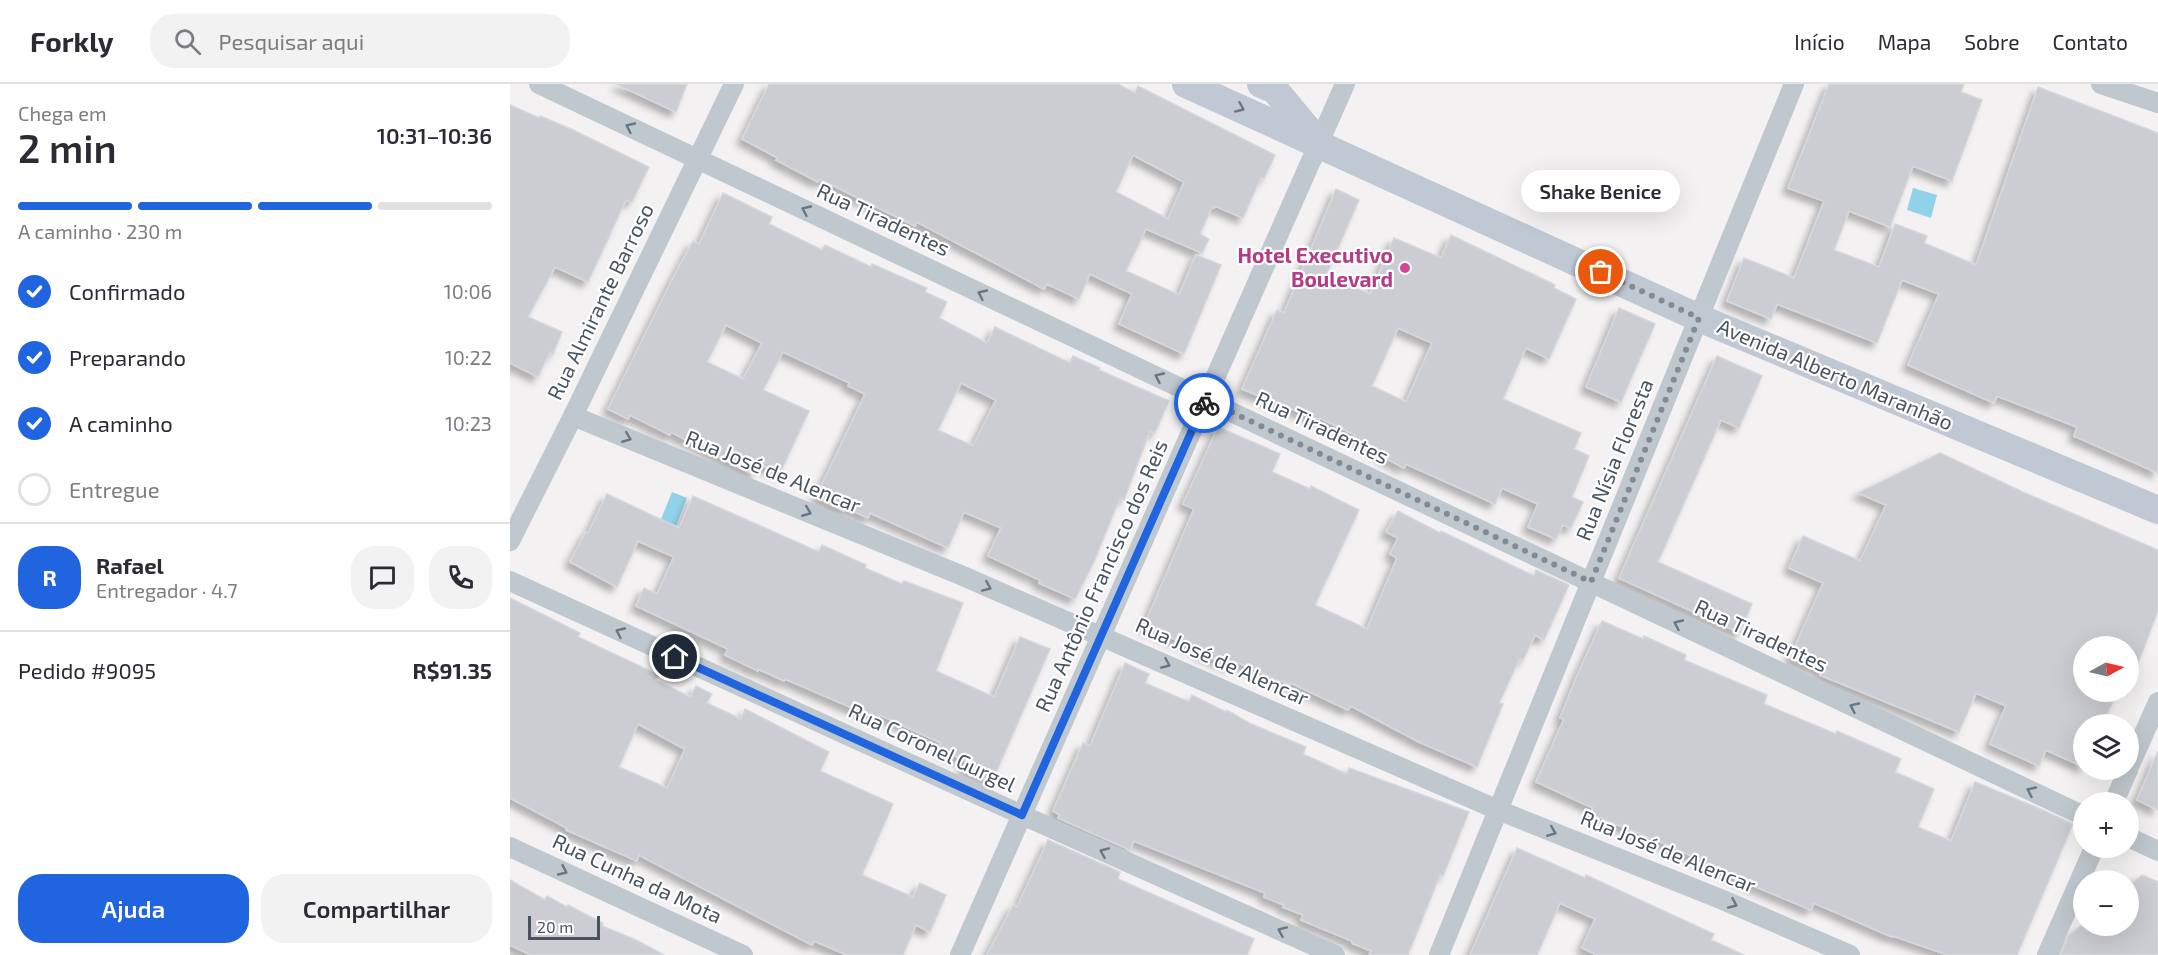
<!DOCTYPE html>
<html lang="pt">
<head>
<meta charset="utf-8">
<style>
  body { margin:0; font-family:"Exo 2",sans-serif; background:#f2f2f3; color:#2b2b33; height:100vh; display:flex; flex-direction:column; font-size:22px; white-space:nowrap }
  * { box-sizing:border-box; margin:0 }
  p { font-size:20px; color:#7c7c81 }
  .icon { flex:none; width:33px; height:33px; fill:none; stroke:currentColor; stroke-width:2; stroke-linecap:round; stroke-linejoin:round }
  .map { position:relative; flex:1; overflow:hidden }
  .details { display:flex; flex-direction:column; background:#fff; width:510px }
  .details>* { flex:none }
  .needle { width:39px; rotate:82deg }
  .controls { position:absolute; left:1563px; top:552px; display:grid; gap:12px }
  .controls a { display:grid; place-items:center; width:66px; height:66px; border-radius:50%; background:#fff; box-shadow:0 6px 24px #0002; font-size:30px }
  .scale { position:absolute; left:18px; bottom:15px; width:72px; box-sizing:border-box; padding-left:6px; border:3px solid #49535e; border-top:0; font-size:16px; line-height:21px; white-space:nowrap; color:#49535e; -webkit-text-stroke:4px #fff; paint-order:stroke }
  .pin { position:absolute; display:grid; place-items:center; width:51px; height:51px; color:#fff; margin:-26px; border:3px solid #fff; border-radius:50%; box-shadow:0 2px 6px #0007 }
  .courier { position:absolute; display:grid; place-items:center; width:60px; height:60px; margin:-30px; border:4px solid #2065df; border-radius:50%; background:#fff; color:#222; box-shadow:0 2px 8px #0007 }
  .bubble { position:absolute; height:42px; border-radius:21px; background:#fff; box-shadow:0 6px 24px #0002; font-size:20px; font-weight:600; line-height:42px; text-align:center }
  .summary em { font-style:normal; font-weight:600 }
  .summary div { display:flex; flex-direction:column-reverse }
  .summary { display:flex; align-items:center; justify-content:space-between; height:102px; padding:0 18px }
  h1 { font-size:39px; font-weight:600; line-height:45px }
  .bar { display:grid; grid-template-columns:repeat(4,1fr); gap:9px 6px; align-content:center; height:72px; padding:0 18px }
  .bar i { height:8px; border-radius:4px; background:#e1e1e2 }
  .bar .active { background:#2065df }
  .bar p { grid-column:span 4 }
  .line { display:flex; align-items:center; gap:15px; padding:0 18px; border-top:2px solid #e1e1e2 }
  .line div { flex:1 }
  .round { display:grid; place-items:center; flex:none; width:63px; height:63px; border-radius:24px; background:#f2f2f3 }
  ol { padding:0 18px; list-style:none }
  li { display:flex; align-items:center; gap:18px; height:66px }
  li p { margin-inline-start:auto }
  li .icon { padding:6px; border-radius:50%; background:#2065df; color:#fff; stroke-width:4 }
  li:last-child { color:#7c7c81 }
  li i { width:33px; height:33px; border:3px solid #e1e1e2; border-radius:50% }
  .action { display:flex; gap:12px; margin-top:auto; padding:12px 18px }
  .action a { flex:1; height:69px; border-radius:24px; background:#2065df; color:#fff; font-size:24px; font-weight:600; line-height:69px; text-align:center }
  .action a+a { background:#f2f2f3; color:#2b2b33 }
  header { display:flex; align-items:center; gap:36px; box-sizing:border-box; height:84px; padding:0 30px; background:#fff; border-bottom:2px solid #e1e1e2 }
  header strong { font-size:28px }
  nav { display:flex; gap:33px; margin-inline-start:auto; font-size:21px }
  .search { width:420px; height:54px; background:#f2f2f3; display:flex; align-items:center; gap:15px; box-sizing:border-box; padding:0 21px; border-radius:24px; color:#7c7c81; font-size:22px }
  main { display:flex; flex:1; min-height:0 }
  .map>svg:first-child { display:block }
  .water { fill:#91d1ea }
  .building { fill:#cbcdd3; stroke:#d5d7dc; stroke-width:1.5; fill-rule:evenodd; filter:url(#shadow) }
  .lines { fill:none; stroke-linecap:round; stroke-linejoin:round }
  .minor { stroke:#bfc7cf; stroke-width:20 }
  .secondary { stroke:#c0c8d4; stroke-width:28 }
  .oneway { stroke:#6d7681 }
  .oneway2 { stroke:#6c7680 }
  .done { stroke:#848a91; stroke-width:6; stroke-dasharray:0 10.8 }
  .route { stroke:#2065df; stroke-width:8 }
  .hotel-dot { fill:#d1479c; stroke:#fff; stroke-width:2 }
  .labels { text-anchor:middle; stroke-width:4.5; stroke-linejoin:round; paint-order:stroke }
  .street-label { font-size:21px; fill:#49535e; stroke:#fff }
  .hotel-label { font-size:21px; font-weight:bold; fill:#b23c85; stroke:#fff; text-anchor:end }
</style>
</head>
<body>
<header>
<strong>Forkly</strong>
<div class="search"><svg class="icon" aria-label="search" viewBox="0 0 24 24"><circle cx="10" cy="10" r="6"/><path d="M15 15l6 6"/></svg>Pesquisar aqui</div>
<nav><a>Início</a><a>Mapa</a><a>Sobre</a><a>Contato</a></nav>
</header>
<main>
<section class="details">
<div class="summary"><div><h1>2 min</h1><p>Chega em</p></div><em>10:31–10:36</em></div>
<div class="bar"><i class="active"></i><i class="active"></i><i class="active"></i><i></i><p>A caminho · 230 m</p></div>
<ol>
<li><svg class="icon" aria-label="check" viewBox="0 0 24 24"><path d="M5 12l5 5 9-10"/></svg>Confirmado<p>10:06</p></li>
<li><svg class="icon" aria-label="check" viewBox="0 0 24 24"><path d="M5 12l5 5 9-10"/></svg>Preparando<p>10:22</p></li>
<li><svg class="icon" aria-label="check" viewBox="0 0 24 24"><path d="M5 12l5 5 9-10"/></svg>A caminho<p>10:23</p></li>
<li><i></i>Entregue</li>
</ol>
<div class="line" style="height:108px"><b class="round" style="background:#2065df;color:#fff">R</b><div><b>Rafael</b><p>Entregador · 4.7</p></div><a class="round"><svg class="icon" aria-label="chat" viewBox="0 0 24 24"><path d="M4 5h16v11H9l-5 4z"/></svg></a><a class="round"><svg class="icon" aria-label="phone" viewBox="0 0 24 24"><path d="M5 4h4l2 5-3 2q2 4 5 5l2-3 5 2v4C11 20 4 13 5 4z"/></svg></a></div>
<div class="line" style="height:78px"><div>Pedido #9095</div><b>R$91.35</b></div>
<div class="action"><a>Ajuda</a><a>Compartilhar</a></div>
</section>
<div class="map">
<svg width="1648" height="871" viewBox="0 0 1648 871">
  <defs>
    <filter id="shadow"><feDropShadow dx="-5.5" dy="5.5" stdDeviation="3" flood-color="#0004"/></filter>
  </defs>
  <rect width="100%" height="100%" fill="#f3f1f1"/>
  <g class="water">
    <polygon points="1403,104 1427,111 1421,134 1397,126"/>
    <polygon points="162,408 177,414 164,447 149,440"/>
  </g>
  <g class="building">
    <polygon points="106,0 177,0 166,28"/>
    <path d="M259,0H608L625,9L628,2L765,71L754,95L751,93L733,134L705,122L704,124L702,123L690,150L699,155L692,169L636,145L616,187L669,211L686,171L711,181L674,270L609,240L622,210L580,190L569,215L537,200L534,205L407,138L405,142L310,95L308,98L266,76L268,74L232,55ZM623,71L674,98L658,135L606,108Z"/>
    <polygon points="1319,0 1454,0 1451,8 1472,16 1442,97 1403,82 1380,143 1339,127 1324,166 1369,183 1385,140 1417,152 1414,159 1466,181 1528,3 1648,49 1648,389 1564,352 1567,343 1487,312 1484,319 1398,281 1429,210 1392,196 1367,259 1267,220 1261,235 1217,217 1234,174 1284,194 1314,117 1278,104"/>
    <polygon points="0,21 29,34 30,32 61,45 139,83 122,118 116,116 78,198 45,183 18,233 52,248 43,270 40,268 28,293 0,279"/>
    <path d="M826,105L849,116L816,192L860,210L884,154L931,174L941,151L1045,201L1044,204L1066,215L1039,275L1016,264L993,315L1071,349L1064,365L1079,372L1062,413L1073,418L1061,444L1053,441L1046,455L1018,443L1028,420L992,404L985,420L896,380L894,384L871,372L873,368L844,354L845,351L810,334L809,336L732,305L767,226L774,229ZM888,244L922,259L896,318L862,302Z"/>
    <path d="M213,109L262,133L259,140L312,166L315,161L361,183L362,180L417,204L415,208L437,218L429,234L477,259L485,243L560,279L563,272L590,284L589,286L659,317L645,349L640,347L614,416L610,414L583,480L565,515L529,499L530,496L478,472L491,444L454,428L438,464L360,429L358,434L336,424L334,427L306,413L355,310L338,302L340,299L273,268L253,306L299,327L270,389L249,380L244,391L161,348L160,351L120,331L118,335L98,325L163,194L183,157L189,160ZM216,241L252,259L233,295L197,278ZM451,299L486,316L463,362L428,346Z"/>
    <polygon points="1109,224 1145,240 1111,318 1076,303"/>
    <polygon points="1207,272 1252,292 1229,344 1211,336 1148,478 1242,520 1230,549 1109,494"/>
    <polygon points="708,343 770,370 762,388 800,405 801,402 849,426 805,521 857,545 887,474 880,470 888,454 876,448 888,427 930,449 931,447 1024,492 1026,486 1059,501 1034,556 1025,551 1013,576 1010,574 989,619 993,620 967,683 909,658 841,622 838,626 781,599 780,601 724,577 722,582 704,575 687,567 688,565 634,542 684,425 673,420"/>
    <polygon points="1430,369 1515,409 1648,466 1648,527 1620,600 1618,599 1618,562 1574,562 1574,608 1607,608 1593,640 1574,640 1574,683 1536,666 1529,682 1480,660 1496,622 1466,609 1449,648 1310,591 1311,587 1280,574 1313,499 1279,484 1293,452 1350,477 1376,421 1348,409"/>
    <polygon points="97,410 169,444 183,412 309,468 312,461 356,481 355,484 392,500 394,497 453,519 426,587 484,613 510,553 540,565 482,698 453,685 456,677 429,665 431,659 370,631 368,635 275,595 274,597 248,585 248,587 215,571 218,565 126,522 134,504 147,510 164,473 128,457 107,503 60,478 76,448 78,449"/>
    <path d="M0,514L70,549L68,553L149,591L146,596L180,613L186,602L202,610L197,619L231,635L235,625L319,668L310,687L383,720L352,791L403,813L410,799L436,811L420,848L406,841L393,871H337L304,857L302,861L129,771L127,777L56,746L57,744L0,714ZM128,640L175,665L157,704L109,683Z"/>
    <polygon points="1092,537 1133,555 1134,552 1176,571 1174,576 1257,611 1254,620 1326,650 1327,647 1391,675 1385,688 1424,705 1408,743 1441,757 1465,698 1526,723 1563,740 1507,871 1438,871 1383,852 1382,853 1304,819 1301,826 1225,794 1226,792 1160,762 1081,730 1083,724 1026,698 1054,635 1050,634 1066,594"/>
    <polygon points="615,579 639,590 635,599 679,618 682,611 716,628 717,626 739,639 796,663 793,670 837,690 839,684 959,728 933,792 930,791 898,871 859,871 861,867 842,859 842,857 791,836 793,831 773,823 774,821 754,813 755,809 624,757 620,766 548,734 550,731 543,727 573,659 580,662"/>
    <polygon points="1648,667 1648,726 1627,716"/>
    <polygon points="538,756 610,788 608,795 744,855 737,871 477,871 503,821 507,823"/>
    <polygon points="1007,764 1075,794 1076,791 1204,850 1201,856 1234,871 1087,871 1072,864 1085,835 1050,819 1027,871 960,871"/>
    <polygon points="1632,791 1648,798 1648,871 1550,871 1558,852 1571,842 1618,842 1618,802"/>
    <polygon points="0,796 35,816 37,812 57,823 58,821 93,839 92,842 126,856 154,871 21,871 0,861"/>
  </g>
  <g class="lines">
    <g class="minor">
      <polyline points="29,0 1574,732"/>
      <polyline points="1591,0 1648,19"/>
      <polyline points="63,332 453,492 988,726 1213,816 1340,871"/>
      <polyline points="0,457 63,332 224,0"/>
      <polyline points="0,497 512,731 825,871"/>
      <polyline points="1618,685 1648,618"/>
      <polyline points="1604,718 1618,686"/>
      <polyline points="1618,753 1648,767"/>
      <polyline points="0,763 233,871"/>
      <polyline points="450,871 835,0"/>
      <polyline points="929,871 1284,0"/>
      <polyline points="1537,871 1584,764"/>
    </g>
    <g class="secondary">
      <polyline points="676,0 1189,234 1648,426"/>
      <polyline points="751,0 765,6 804,53"/>
    </g>
  </g>
  <defs><path id="oneway-chevron" d="M-2-3.5L2.5 0L-2 3.5" fill="none" stroke-width="1.6" stroke-linecap="round" stroke-linejoin="round" transform="scale(1.5)"/></defs>
  <use class="oneway" href="#oneway-chevron" transform="translate(730 24) rotate(24)"/>
  <g class="oneway2">
    <use href="#oneway-chevron" transform="translate(120 43) rotate(-155)"/>
    <use href="#oneway-chevron" transform="translate(296 126) rotate(-155)"/>
    <use href="#oneway-chevron" transform="translate(472 210) rotate(-155)"/>
    <use href="#oneway-chevron" transform="translate(649 293) rotate(-155)"/>
    <use href="#oneway-chevron" transform="translate(117 354) rotate(22)"/>
    <use href="#oneway-chevron" transform="translate(297 428) rotate(22)"/>
    <use href="#oneway-chevron" transform="translate(477 503) rotate(23)"/>
    <use href="#oneway-chevron" transform="translate(1168 540) rotate(-155)"/>
    <use href="#oneway-chevron" transform="translate(110 548) rotate(-155)"/>
    <use href="#oneway-chevron" transform="translate(656 580) rotate(24)"/>
    <use href="#oneway-chevron" transform="translate(1344 623) rotate(-155)"/>
    <use href="#oneway-chevron" transform="translate(1521 707) rotate(-155)"/>
    <use href="#oneway-chevron" transform="translate(1042 748) rotate(22)"/>
    <use href="#oneway-chevron" transform="translate(594 768) rotate(-156)"/>
    <use href="#oneway-chevron" transform="translate(53 787) rotate(25)"/>
    <use href="#oneway-chevron" transform="translate(1223 820) rotate(24)"/>
    <use href="#oneway-chevron" transform="translate(772 847) rotate(-156)"/>
  </g>
  <g class="lines">
    <polyline class="done" points="694,319 696,316 1081,498 1189,234 1091,188"/>
    <polyline class="route" points="165,573 512,731 694,319"/>
  </g>
  <circle class="hotel-dot" cx="895" cy="184" r="6"/>
  <g class="labels">
    <g class="street-label">
      <text transform="translate(373 136) rotate(25)" y="7">Rua Tiradentes</text>
      <text transform="translate(91 218) rotate(-64)" y="7">Rua Almirante Barroso</text>
      <text transform="translate(1325 291) rotate(23)" y="7">Avenida Alberto Maranhão</text>
      <text transform="translate(812 344) rotate(25)" y="7">Rua Tiradentes</text>
      <text transform="translate(1105 376) rotate(-68)" y="7">Rua Nísia Floresta</text>
      <text transform="translate(263 388) rotate(22)" y="7">Rua José de Alencar</text>
      <text transform="translate(592 492) rotate(-66)" y="7">Rua Antônio Francisco dos Reis</text>
      <text transform="translate(1251 552) rotate(25)" y="7">Rua Tiradentes</text>
      <text transform="translate(712 578) rotate(24)" y="7">Rua José de Alencar</text>
      <text transform="translate(422 664) rotate(25)" y="7">Rua Coronel Gurgel</text>
      <text transform="translate(1158 768) rotate(22)" y="7">Rua José de Alencar</text>
      <text transform="translate(127 795) rotate(25)" y="7">Rua Cunha da Mota</text>
    </g>
    <g class="hotel-label">
      <text x="883" y="179">Hotel Executivo<tspan x="883" dy="24">Boulevard</tspan></text>
    </g>
  </g>
</svg>
<div class="controls">
<a><svg class="needle" viewBox="-14 -14 28 28"><path d="M0-13l5 13h-10z" fill="#e53935"/><path d="M0 13l5-13h-10z" fill="#7c7c81"/></svg></a>
<a><svg class="icon" aria-label="layers" viewBox="0 0 24 24"><path d="M12 4l9 5-9 5-9-5zM3 14l9 5 9-5"/></svg></a>
<a>+</a>
<a>−</a>
</div>
<div class="scale">20 m</div>
<div class="pin" style="left:1091px;top:188px;background:#ea580c"><svg class="icon" aria-label="bag" viewBox="0 0 24 24"><path d="M5 8h14l-1 12H6zM9 8a3 3 0 0 1 6 0"/></svg></div>
<div class="pin" style="left:165px;top:573px;background:#1f2937"><svg class="icon" aria-label="home" viewBox="0 0 24 24"><path d="M3 11l9-7 9 7M6 9v11h12V9"/></svg></div>
<div class="courier" style="left:694px;top:319px"><svg class="icon" aria-label="bike" viewBox="0 0 24 24"><circle cx="6" cy="16" r="4"/><circle cx="18" cy="16" r="4"/><path d="M6 16l4-8h5l3 8M10 8l3 8H6M13 5h3"/></svg></div>
<div class="bubble" style="left:1011px;top:86px;width:159px">Shake Benice</div>
</div>
</main>
</body>
</html>
